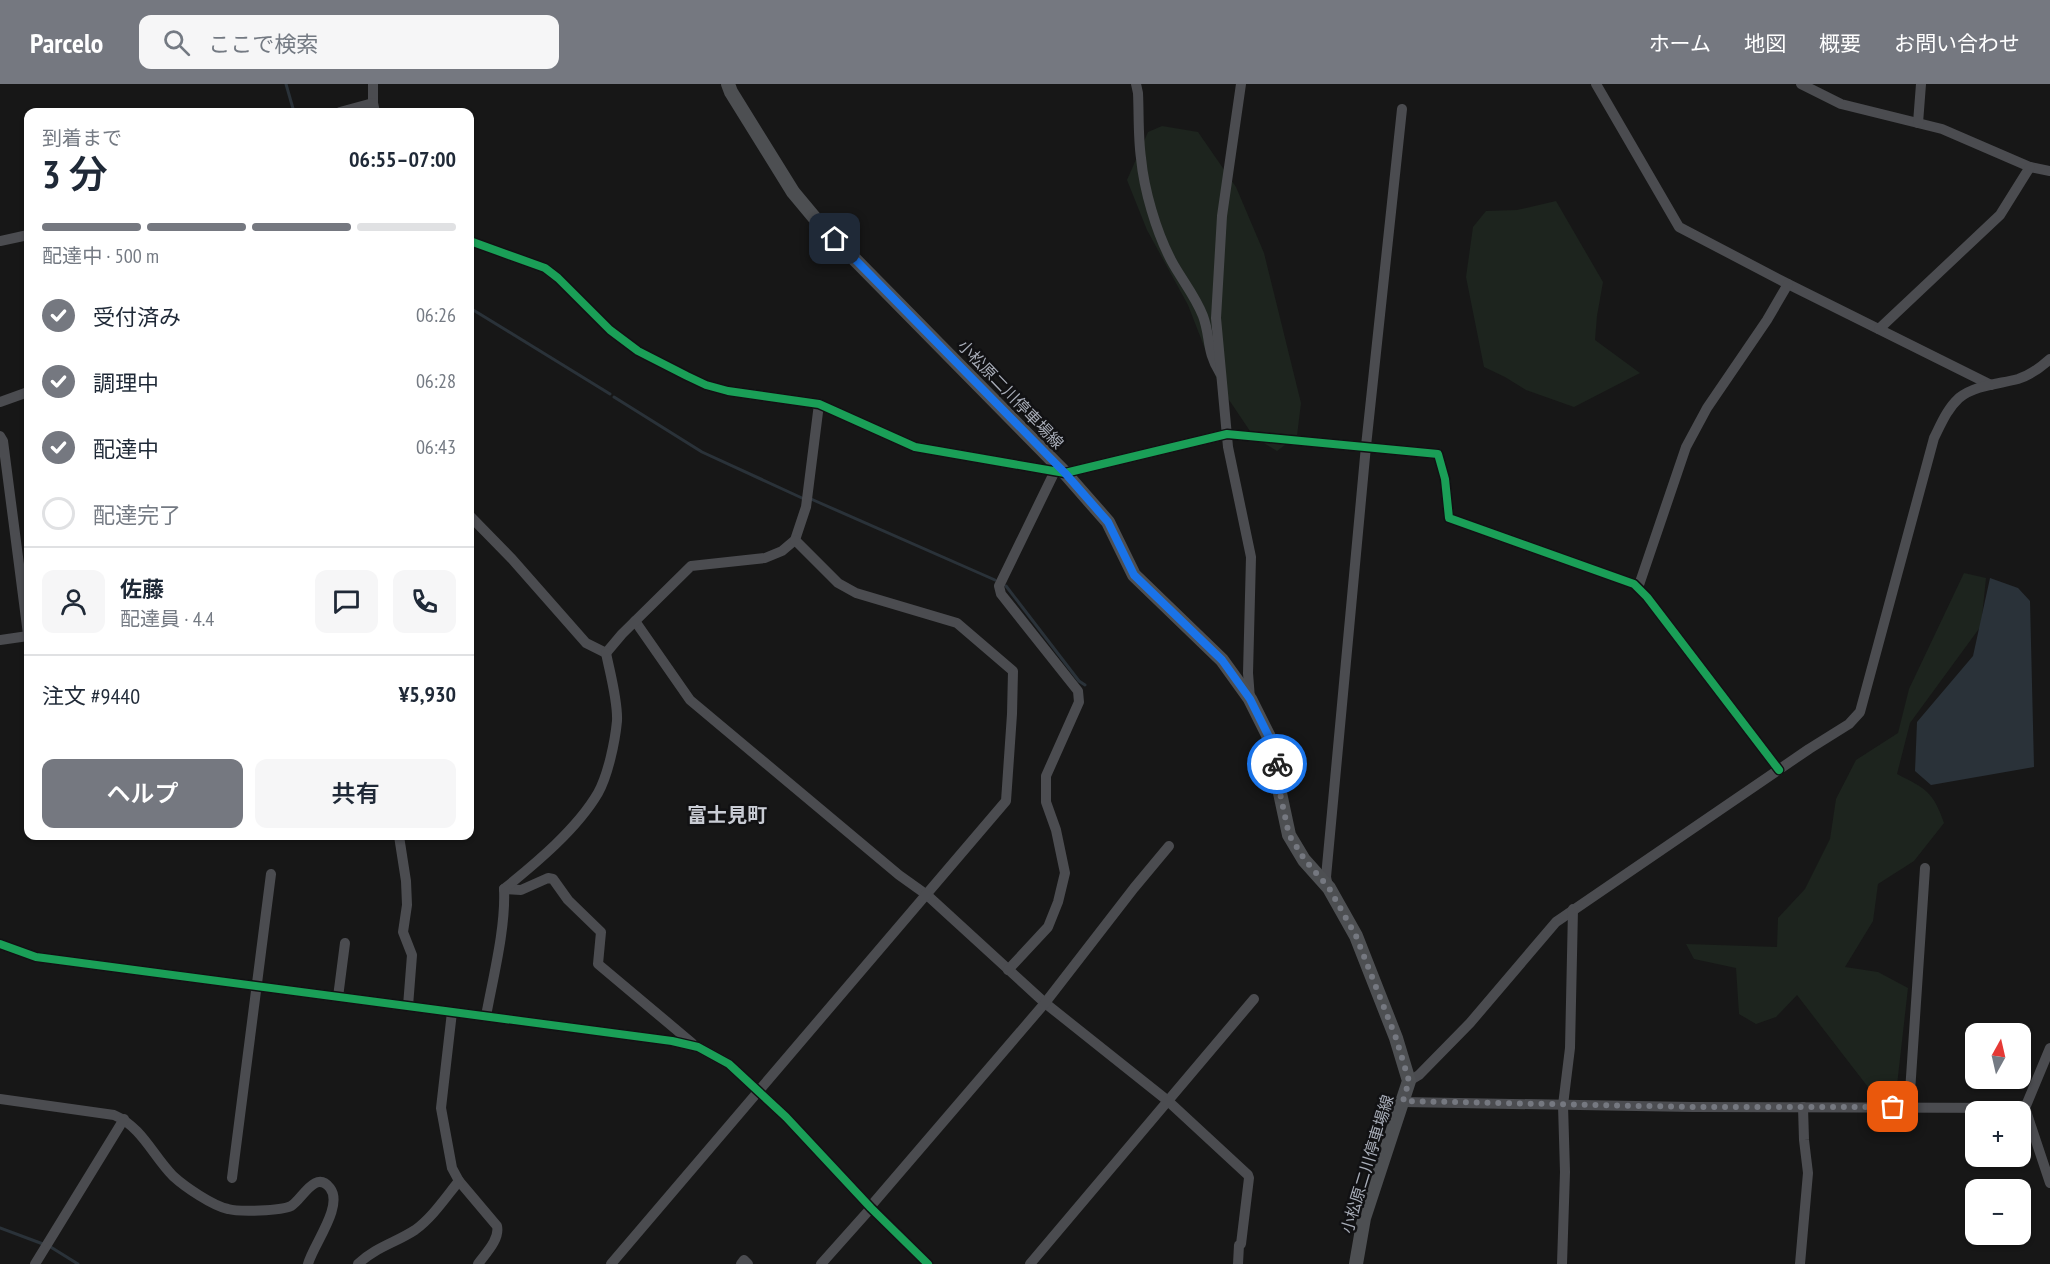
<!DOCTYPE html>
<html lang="ja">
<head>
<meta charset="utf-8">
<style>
  body { margin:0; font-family:"PT Sans Narrow","Noto Sans JP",sans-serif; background:#f6f6f7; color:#1f2937; height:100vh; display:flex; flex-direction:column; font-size:22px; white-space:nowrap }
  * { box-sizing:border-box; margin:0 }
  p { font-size:20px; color:#747a83 }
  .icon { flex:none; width:33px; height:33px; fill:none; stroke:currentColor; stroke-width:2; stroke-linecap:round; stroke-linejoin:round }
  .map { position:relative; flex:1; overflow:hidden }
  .sheet { position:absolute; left:24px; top:24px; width:450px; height:732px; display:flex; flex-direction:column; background:#fff; border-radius:12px; box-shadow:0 2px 4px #0004 }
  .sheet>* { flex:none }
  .needle { width:39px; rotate:8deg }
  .fabs { position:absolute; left:1965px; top:939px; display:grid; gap:12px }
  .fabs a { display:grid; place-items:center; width:66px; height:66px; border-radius:12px; background:#fff; box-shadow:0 2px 4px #0004; font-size:30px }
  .pin { position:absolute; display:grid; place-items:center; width:51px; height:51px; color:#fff; margin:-26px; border-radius:12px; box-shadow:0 3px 9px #0006 }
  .courier { position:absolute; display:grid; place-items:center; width:60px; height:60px; margin:-30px; border:4px solid #1a73e8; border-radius:50%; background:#fff; color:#222; box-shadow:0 2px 8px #0007 }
  .head em { font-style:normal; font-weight:600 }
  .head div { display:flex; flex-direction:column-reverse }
  .head { display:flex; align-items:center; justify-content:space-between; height:102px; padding:0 18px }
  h1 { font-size:39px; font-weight:600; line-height:45px }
  .bar { display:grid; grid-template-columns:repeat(4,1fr); gap:9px 6px; align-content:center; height:72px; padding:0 18px }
  .bar i { height:8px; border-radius:4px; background:#e0e1e3 }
  .bar .active { background:#757880 }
  .bar p { grid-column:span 4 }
  .line { display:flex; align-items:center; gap:15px; padding:0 18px; border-top:2px solid #e0e1e3 }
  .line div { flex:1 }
  .round { display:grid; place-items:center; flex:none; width:63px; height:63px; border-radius:12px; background:#f6f6f7 }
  ol { padding:0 18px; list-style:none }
  li { display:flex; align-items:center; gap:18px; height:66px }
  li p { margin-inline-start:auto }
  li .icon { padding:6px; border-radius:50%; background:#757880; color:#fff; stroke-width:4 }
  li:last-child { color:#747a83 }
  li i { width:33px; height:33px; border:3px solid #e0e1e3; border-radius:50% }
  .button { display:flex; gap:12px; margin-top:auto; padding:12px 18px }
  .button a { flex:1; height:69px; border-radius:12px; background:#757880; color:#fff; font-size:24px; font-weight:600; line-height:69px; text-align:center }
  .button a+a { background:#f6f6f7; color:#1f2937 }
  header { display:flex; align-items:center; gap:36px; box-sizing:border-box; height:84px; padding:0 30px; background:#757880; color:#fff }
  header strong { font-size:28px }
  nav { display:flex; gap:33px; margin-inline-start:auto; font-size:21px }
  .search { width:420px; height:54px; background:#f6f6f7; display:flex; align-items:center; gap:15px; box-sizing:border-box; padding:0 21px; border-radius:12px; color:#747a83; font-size:22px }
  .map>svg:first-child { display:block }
  .green { fill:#1d241e }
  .water { fill:#2a3239 }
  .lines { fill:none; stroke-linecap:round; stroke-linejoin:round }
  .stream { stroke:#2a3239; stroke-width:3 }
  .minor { stroke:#4b4c50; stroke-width:10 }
  .major { stroke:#4d4f52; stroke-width:14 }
  .cycleway-casing { stroke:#111113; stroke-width:11 }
  .cycleway { stroke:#1a9f57; stroke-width:8 }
  .done { stroke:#757880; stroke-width:6; stroke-dasharray:0 10.8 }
  .route { stroke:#1a73e8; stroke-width:8 }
  .labels { text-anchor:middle; stroke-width:5; stroke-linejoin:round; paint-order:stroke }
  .street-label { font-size:16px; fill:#a8adb8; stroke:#111113 }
  .quarter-label { font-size:20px; font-weight:bold; fill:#c9ccd4; stroke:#111113 }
</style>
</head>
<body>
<header>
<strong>Parcelo</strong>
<div class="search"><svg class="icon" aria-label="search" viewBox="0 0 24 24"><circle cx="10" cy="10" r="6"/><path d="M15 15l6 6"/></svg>ここで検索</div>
<nav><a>ホーム</a><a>地図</a><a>概要</a><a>お問い合わせ</a></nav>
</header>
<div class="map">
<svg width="2050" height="1180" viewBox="0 0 2050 1180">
  <rect width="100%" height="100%" fill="#171717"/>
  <g class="green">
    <polygon points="1162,42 1198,48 1236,103 1264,169 1301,319 1297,352 1277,367 1254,353 1219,301 1188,221 1147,146 1127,96 1148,48"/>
    <polygon points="1556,117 1603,198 1597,232 1595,256 1640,289 1574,323 1526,306 1505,293 1484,283 1466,193 1473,143 1486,127 1517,126"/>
    <path d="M1964,489L1986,494L1981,542L1910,639L1897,690C1926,705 1933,707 1944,739L1914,777L1878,800L1873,837L1845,883L1878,888L1908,904L1896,1010L1878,1016L1797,911L1776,933L1756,940L1739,930L1736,884L1694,875L1686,860L1777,863L1778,834L1805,805L1830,755L1836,715L1856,676L1898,649L1909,605Z"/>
  </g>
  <polygon class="water" points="1990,494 2018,504 2030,517 2034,683 1931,701 1915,687 1917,638 1973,572"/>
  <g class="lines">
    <g class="stream">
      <polyline points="286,0 294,28"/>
      <polyline points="470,224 610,310"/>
      <polyline points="614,313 702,368 802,414"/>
      <polyline points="811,415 995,496"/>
      <polyline points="1006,502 1079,597 1085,601"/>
      <polyline points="0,1144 43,1160"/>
      <polyline points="49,1162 78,1180"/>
    </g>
    <g class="minor">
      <polyline points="373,0 373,19 375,28"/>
      <path d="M1136,0L1138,9C1139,30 1138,53 1141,74C1144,106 1156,147 1171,176C1181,195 1195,211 1203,232C1211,254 1206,267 1220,289"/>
      <polyline points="1241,0 1222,132 1216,234 1228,363 1251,473 1248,589 1250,615"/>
      <polyline points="1596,0 1679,143 1788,200 1991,301"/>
      <polyline points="1801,0 1841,20 1942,45 2030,83 2050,87"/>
      <polyline points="340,28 373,19"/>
      <polyline points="1918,39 1921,0"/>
      <polyline points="0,157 28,151"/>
      <polyline points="470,157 545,184 558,194 610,246 638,267 687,292 706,301 728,307 819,320 915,363 1065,389 1227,350 1438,370 1445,395 1449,434 1634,500 1647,513 1779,686"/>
      <polyline points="1879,245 2000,131 2030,83"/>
      <polyline points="0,318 28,308"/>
      <polyline points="0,352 3,357 28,550"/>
      <polyline points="470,432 512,475 586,559 606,569"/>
      <polyline points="1638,504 1686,363 1707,324 1767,236 1788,200"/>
      <polyline points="635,537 690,616 899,791 927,811 1045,919 1168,1017 1248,1091 1249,1094 1241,1160 1239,1161 1238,1180"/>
      <polyline points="0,556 28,552"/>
      <polyline points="606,569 622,550 691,482 765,474 782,467 795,456 806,423 819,320"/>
      <polyline points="399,752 406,797 407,821 403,848 412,871 408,922"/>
      <polyline points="1328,803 1326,793 1366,362 1402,25"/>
      <polyline points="504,805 521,806 548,794 553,795 568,816 601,848 598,880 692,959"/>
      <path d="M504,805C536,779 577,745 598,709C608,691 615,658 617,637C618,617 610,589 606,569"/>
      <polyline points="0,860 36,873 672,957 698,963 729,980 786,1033 871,1124 928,1180"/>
      <polyline points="1008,886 1048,843 1058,818 1065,789 1056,746 1046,718 1046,692 1079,618 1078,607 1001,510 999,502 1055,387"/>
      <polyline points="338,913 345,859"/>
      <path d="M452,928L441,1024L452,1084L459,1097L497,1142C500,1155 486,1169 478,1180"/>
      <path d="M486,932C493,894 506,843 504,805"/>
      <polyline points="2050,964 2025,1024 2050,1099"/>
      <path d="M1409,997L1419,991L1470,939L1556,838L1809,665L1849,640L1860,628L1934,354C1941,340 1947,325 1959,314C1975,301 1999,300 2018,295C2031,291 2040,284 2050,275"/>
      <path d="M0,1015L114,1031C142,1043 153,1072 173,1092C185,1103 213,1122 228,1125C239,1128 281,1127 291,1122C302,1116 315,1085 330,1104C344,1122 313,1161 308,1180"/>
      <polyline points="1403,1018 1692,1023 2025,1024"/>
      <polyline points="1909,1023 1925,784"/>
      <polyline points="232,1094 271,790"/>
      <polyline points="870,1123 1045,919 1134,804 1169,762"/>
      <polyline points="35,1180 124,1035"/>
      <path d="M358,1180C376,1163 395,1159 415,1146C432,1134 446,1113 459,1097"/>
      <polyline points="611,1180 1006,717 1012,630 1013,587 957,539 856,509 838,499 795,456"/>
      <polyline points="741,1180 744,1176 748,1180"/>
      <polyline points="821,1180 871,1124"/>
      <polyline points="1030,1180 1254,915"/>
      <polyline points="1562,1180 1565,1088 1563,1021 1570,964 1573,825"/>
      <polyline points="1800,1180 1808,1089 1804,1056 1803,1023"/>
    </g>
    <polyline class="major" points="728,0 731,8 793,108 818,138 1065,389 1108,438 1134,491 1222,576 1250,615 1276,667 1280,709 1289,751 1304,776 1329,804 1356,852 1396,954 1409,997 1364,1134 1356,1180"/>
    <defs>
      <g id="cycleway">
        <polyline points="470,157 545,184 558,194 610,246 638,267 687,292 706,301 728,307 819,320 915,363 1065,389 1227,350 1438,370 1445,395 1449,434 1634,500 1647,513 1779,686"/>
        <polyline points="0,860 36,873 672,957 698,963 729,980 786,1033 871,1124 928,1180"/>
      </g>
    </defs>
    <use href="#cycleway" class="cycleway-casing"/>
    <use href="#cycleway" class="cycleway"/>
  </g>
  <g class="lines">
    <polyline class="done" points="1277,680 1280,709 1289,751 1305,776 1329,804 1356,852 1396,954 1409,997 1403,1017 1692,1023 1893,1023"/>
    <polyline class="route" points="835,155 1065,389 1108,438 1134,491 1222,576 1250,615 1276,667 1277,680"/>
  </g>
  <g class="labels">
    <g class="street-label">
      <text transform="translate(1011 310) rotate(46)" y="6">小松原二川停車場線</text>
      <text transform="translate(1367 1080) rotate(-73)" y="6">小松原二川停車場線</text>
    </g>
    <g class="quarter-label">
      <text x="727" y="738">富士見町</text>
    </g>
  </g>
</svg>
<div class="fabs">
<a><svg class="needle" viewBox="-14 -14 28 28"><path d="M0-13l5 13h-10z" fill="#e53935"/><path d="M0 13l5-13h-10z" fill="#747a83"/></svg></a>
<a>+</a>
<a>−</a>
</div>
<div class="pin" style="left:1893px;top:1023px;background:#ea580c"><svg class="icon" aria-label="bag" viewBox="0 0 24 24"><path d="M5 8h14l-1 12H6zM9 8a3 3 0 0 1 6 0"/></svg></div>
<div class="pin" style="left:835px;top:155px;background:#1f2937"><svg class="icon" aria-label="home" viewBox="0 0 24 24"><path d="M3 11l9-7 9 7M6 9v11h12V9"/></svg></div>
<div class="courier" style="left:1277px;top:680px"><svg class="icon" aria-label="bike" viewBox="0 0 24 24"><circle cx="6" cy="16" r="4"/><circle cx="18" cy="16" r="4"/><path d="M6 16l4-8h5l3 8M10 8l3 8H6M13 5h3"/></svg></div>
<section class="sheet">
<div class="head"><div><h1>3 分</h1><p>到着まで</p></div><em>06:55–07:00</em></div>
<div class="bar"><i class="active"></i><i class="active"></i><i class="active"></i><i></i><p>配達中 · 500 m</p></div>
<ol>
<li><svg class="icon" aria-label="check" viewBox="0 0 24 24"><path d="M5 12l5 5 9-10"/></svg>受付済み<p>06:26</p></li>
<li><svg class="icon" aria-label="check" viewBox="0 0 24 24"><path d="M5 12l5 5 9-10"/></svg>調理中<p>06:28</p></li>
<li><svg class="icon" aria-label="check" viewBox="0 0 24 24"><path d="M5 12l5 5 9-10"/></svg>配達中<p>06:43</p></li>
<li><i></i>配達完了</li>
</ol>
<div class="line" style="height:108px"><a class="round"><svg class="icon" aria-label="person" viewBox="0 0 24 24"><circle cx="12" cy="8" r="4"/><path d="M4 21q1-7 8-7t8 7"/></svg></a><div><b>佐藤</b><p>配達員 · 4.4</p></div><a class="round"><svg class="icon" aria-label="chat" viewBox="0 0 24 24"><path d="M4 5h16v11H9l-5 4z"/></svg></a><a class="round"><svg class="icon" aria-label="phone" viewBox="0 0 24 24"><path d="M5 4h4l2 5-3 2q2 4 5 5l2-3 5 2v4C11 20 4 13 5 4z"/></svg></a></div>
<div class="line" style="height:78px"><div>注文 #9440</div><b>¥5,930</b></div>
<div class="button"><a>ヘルプ</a><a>共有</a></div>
</section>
</div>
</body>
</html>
